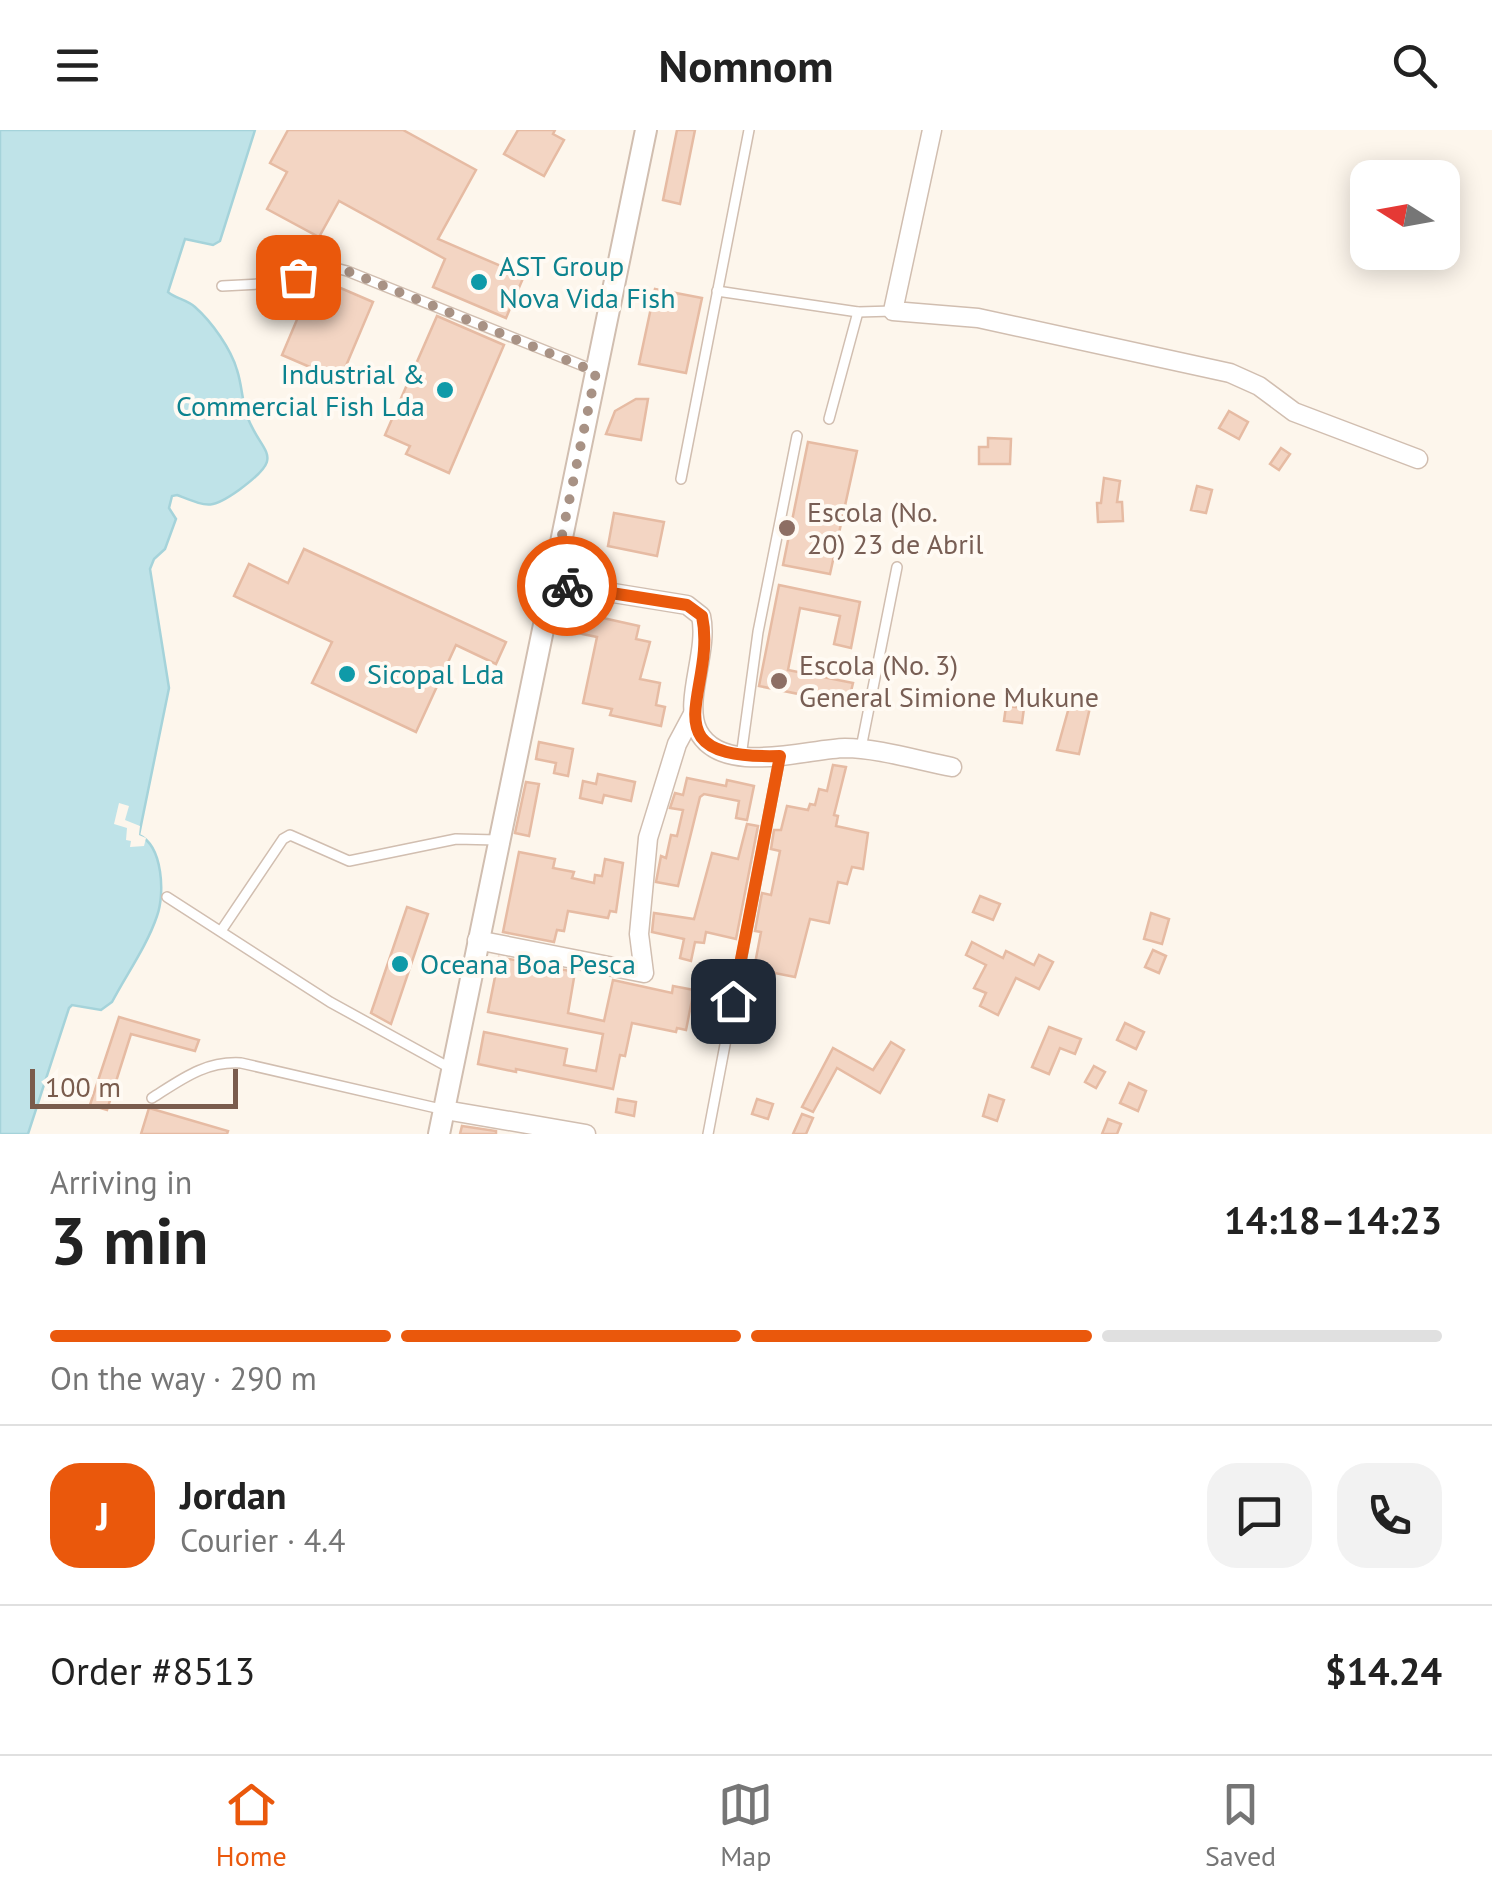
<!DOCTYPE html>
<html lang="en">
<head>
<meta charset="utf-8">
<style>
  body { margin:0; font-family:"PT Sans",sans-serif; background:#f2f2f2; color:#222; height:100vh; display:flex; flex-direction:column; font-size:38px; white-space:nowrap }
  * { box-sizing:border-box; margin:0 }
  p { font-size:32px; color:#767676 }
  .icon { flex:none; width:55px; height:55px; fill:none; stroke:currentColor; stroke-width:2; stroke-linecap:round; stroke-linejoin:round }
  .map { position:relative; height:1004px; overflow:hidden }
  .sheet { display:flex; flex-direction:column; background:#fff; flex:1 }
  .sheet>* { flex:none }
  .needle { width:65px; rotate:281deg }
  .controls { position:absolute; left:1350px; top:30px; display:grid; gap:20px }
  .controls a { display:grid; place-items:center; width:110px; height:110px; border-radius:20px; background:#fff; box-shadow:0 5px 25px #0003; font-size:50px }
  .scale { position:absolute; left:30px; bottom:25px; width:208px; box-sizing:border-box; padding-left:10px; border:5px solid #7a5c4d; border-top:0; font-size:28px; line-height:35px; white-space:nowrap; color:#7a5c4d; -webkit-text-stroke:8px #fffaf3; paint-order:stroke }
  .pin { position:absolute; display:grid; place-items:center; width:85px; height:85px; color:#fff; margin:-42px; border-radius:20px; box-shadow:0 5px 15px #0006 }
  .courier { position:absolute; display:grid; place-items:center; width:100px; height:100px; margin:-50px; border:8px solid #ea580c; border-radius:50%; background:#fff; color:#222; box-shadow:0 2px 12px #0007 }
  .summary em { font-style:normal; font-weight:800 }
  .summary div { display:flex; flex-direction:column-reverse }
  .summary { display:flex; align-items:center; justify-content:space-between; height:170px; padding:0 50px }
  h1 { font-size:65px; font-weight:800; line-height:75px }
  .bar { display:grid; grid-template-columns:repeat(4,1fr); gap:15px 10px; align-content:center; height:120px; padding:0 50px }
  .bar i { height:12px; border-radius:8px; background:#e0e0e0 }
  .bar .current { background:#ea580c }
  .bar p { grid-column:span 4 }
  .line { display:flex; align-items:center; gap:25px; padding:0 50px; border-top:2px solid #e0e0e0 }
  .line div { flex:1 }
  .round { display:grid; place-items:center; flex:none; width:105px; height:105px; border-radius:30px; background:#f2f2f2 }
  header { display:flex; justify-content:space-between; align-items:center; height:130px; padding:0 50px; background:#fff; font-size:45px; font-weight:800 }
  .tab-bar { display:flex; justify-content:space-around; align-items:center; height:140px; border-top:2px solid #e0e0e0; background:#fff; font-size:28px; color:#767676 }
  .tab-bar a { display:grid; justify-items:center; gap:5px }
  .tab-bar .current { color:#ea580c }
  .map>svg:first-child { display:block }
  .water { fill:#bfe3e8; stroke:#a5d3da; stroke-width:2.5 }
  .pier { fill:#fdf6ec }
  .building { fill:#f3d5c3; stroke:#e6bba3; stroke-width:2.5 }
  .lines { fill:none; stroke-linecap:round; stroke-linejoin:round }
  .service-casing { stroke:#d1beb0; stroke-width:12 }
  .minor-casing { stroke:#d1beb0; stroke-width:21 }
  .tertiary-casing { stroke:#d1beb0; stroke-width:24 }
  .service { stroke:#fff; stroke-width:9 }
  .minor { stroke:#fff; stroke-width:18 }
  .tertiary { stroke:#fff; stroke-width:20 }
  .done { stroke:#a89285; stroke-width:10; stroke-dasharray:0 18 }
  .route { stroke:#ea580c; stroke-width:12 }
  .culture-dot { fill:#0f9aa8; stroke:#fffaf3; stroke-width:4 }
  .education-dot { fill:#8d6e63; stroke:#fffaf3; stroke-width:4 }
  .labels { text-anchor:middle; stroke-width:8; stroke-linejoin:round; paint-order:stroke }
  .culture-label { font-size:28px; fill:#0d838f; stroke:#fffaf3; text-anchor:start }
  .education-label { font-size:28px; fill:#785e54; stroke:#fffaf3; text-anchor:start }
</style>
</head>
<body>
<header><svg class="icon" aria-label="menu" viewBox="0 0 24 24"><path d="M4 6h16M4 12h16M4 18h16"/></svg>Nomnom<svg class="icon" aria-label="search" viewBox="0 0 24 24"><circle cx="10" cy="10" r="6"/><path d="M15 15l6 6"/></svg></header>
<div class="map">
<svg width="1492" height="1004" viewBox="0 0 1492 1004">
  <rect width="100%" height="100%" fill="#fdf6ec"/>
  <path class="water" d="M0,0H255L220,111L213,115L185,109L168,162C176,169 186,169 195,177C212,192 231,219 237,240C242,255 242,271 247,286C262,326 288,324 239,360C211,380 208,377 177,365L172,366L169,378L176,389L165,419L154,429L150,439L169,558L139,705C163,716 165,764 157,786C147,816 126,845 112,872L101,880L72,875L69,878L28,1004H0Z"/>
  <polygon class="pier" points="119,673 129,676 125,690 140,696 139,705 146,708 144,716 130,717 131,711 126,710 127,698 114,694"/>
  <g class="building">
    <polygon points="288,0 403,0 476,40 438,109 524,146 506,188 433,157 445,129 339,71 319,107 267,79 287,42 270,33"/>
    <polygon points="518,0 555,0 553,4 564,10 544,46 504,24"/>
    <polygon points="677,0 695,0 680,74 663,70"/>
    <polygon points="315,147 373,172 340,250 282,225"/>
    <polygon points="655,159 702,168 686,243 639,234"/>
    <polygon points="437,186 504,215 449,343 406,324 410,316 385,305"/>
    <polygon points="636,269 648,269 641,310 606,304 615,281"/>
    <polygon points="1229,281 1248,292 1239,309 1219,298"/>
    <polygon points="988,308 1011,309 1010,334 979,334 979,317 988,317"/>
    <polygon points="808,312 857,321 830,444 783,435"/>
    <polygon points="1281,318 1290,324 1279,340 1270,334"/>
    <polygon points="1104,348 1120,351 1117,372 1122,372 1123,391 1098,392 1097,373 1101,373"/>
    <polygon points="1197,356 1212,360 1206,383 1191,380"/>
    <polygon points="614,383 664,392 657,426 608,416"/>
    <polygon points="304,419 506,512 496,534 456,515 416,602 312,553 332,512 234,466 249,434 288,453"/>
    <polygon points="779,455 860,472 851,518 834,514 840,486 800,478 788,540 853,553 848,574 759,556"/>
    <polygon points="567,480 639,496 636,509 650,512 640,549 660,553 656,575 665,577 661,596 610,585 612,579 583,573 597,507 563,500"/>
    <polygon points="1073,563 1092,569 1079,624 1057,620"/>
    <polygon points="1006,576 1024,578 1022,593 1004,591"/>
    <polygon points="539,612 573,619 568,646 554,643 556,633 536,629"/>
    <polygon points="833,635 846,637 834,685 838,686 836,696 868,703 863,739 852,737 847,754 838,752 829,793 810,789 795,847 754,839 761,802 755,801 762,763 771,765 780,721 771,719 774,700 781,700 787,676 808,680 810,674 815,675 819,659 827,661"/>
    <polygon points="598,644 635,652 631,671 604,665 602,673 580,668 583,651 596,654"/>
    <polygon points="687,648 726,656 727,650 754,656 747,690 736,688 739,671 704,664 700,667 678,756 656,752 661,726 666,728 671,705 677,706 683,680 670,678 675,663 683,665"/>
    <polygon points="526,652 539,654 529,706 515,703"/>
    <polygon points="747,694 758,696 736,809 706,802 704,813 695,812 691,831 680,828 684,809 652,802 654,783 694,789 712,723 738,729"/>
    <polygon points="519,722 555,729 553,738 574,742 572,748 594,753 595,745 602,746 605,729 623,733 616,782 610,781 608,788 568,781 564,801 557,800 554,812 503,802"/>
    <polygon points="980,766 1000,774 993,790 973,782"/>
    <polygon points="407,777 428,784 391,894 371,883"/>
    <polygon points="1151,783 1169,789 1162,814 1144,809"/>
    <polygon points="972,812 1003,828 1006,821 1034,835 1039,825 1053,832 1039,859 1016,848 998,885 980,876 986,863 974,858 986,835 966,825"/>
    <polygon points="1153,820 1166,826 1159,843 1145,837"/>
    <polygon points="499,827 575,842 568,883 604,891 613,850 672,863 673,856 694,860 686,900 677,898 676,902 632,893 625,926 620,925 613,959 516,939 516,942 478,934 484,902 567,919 564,935 596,941 603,904 488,882"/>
    <polygon points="716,837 730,840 726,860 712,857"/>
    <polygon points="740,878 759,882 756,901 737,897"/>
    <polygon points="119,887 199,910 195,921 131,904 107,980 90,975"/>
    <polygon points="1125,893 1144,902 1136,919 1117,910"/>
    <polygon points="1049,897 1081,909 1075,924 1060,918 1049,944 1032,937"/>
    <polygon points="891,912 904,920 880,963 837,938 813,982 802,977 833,918 873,940"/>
    <polygon points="1094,936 1105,942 1096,958 1085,952"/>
    <polygon points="1129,953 1146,961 1138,981 1120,973"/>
    <polygon points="989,965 1004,970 997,991 983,986"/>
    <polygon points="618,969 636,972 634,986 616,982"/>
    <polygon points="757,969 773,974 768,989 752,984"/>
    <polygon points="149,978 228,1001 227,1004 141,1004"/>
    <polygon points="802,984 813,988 806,1004 793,1004"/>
    <polygon points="1108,989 1121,994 1117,1004 1102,1004"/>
    <polygon points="462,996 496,1001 496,1004 460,1004"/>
  </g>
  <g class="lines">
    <defs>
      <g id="service">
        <polyline points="222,156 279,153 324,135 347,141 596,241"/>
        <polyline points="717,161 858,182 893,181"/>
        <polyline points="829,289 858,182"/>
        <polyline points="681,349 749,0"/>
        <polyline points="861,618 897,437"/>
        <polyline points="741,627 758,502 797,306"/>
        <polyline points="167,767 330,872 450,938"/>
        <polyline points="221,801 283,709 290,705 349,731 456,709 497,710"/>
        <path d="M152,968C182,949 205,931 241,933L445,980"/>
        <polyline points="708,1004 780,626"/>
      </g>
      <g id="minor">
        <polyline points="932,0 893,181 978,188 1230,243 1259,256 1294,282 1418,329"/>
        <path d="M552,453L687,475L701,486C709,521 683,571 698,601C722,647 806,619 845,618C877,618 920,631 952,637"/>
        <polyline points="477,810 644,843 639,804 648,708 677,614 693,584"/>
        <polyline points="445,980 586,1004"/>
      </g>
      <polyline id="tertiary" points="439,1004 646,0"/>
    </defs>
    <use href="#service" class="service-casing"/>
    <use href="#minor" class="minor-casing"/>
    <use href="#tertiary" class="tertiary-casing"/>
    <use href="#service" class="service"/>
    <use href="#minor" class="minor"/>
    <use href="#tertiary" class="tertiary"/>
  </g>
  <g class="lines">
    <path class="done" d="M298,147C316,135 326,136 347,141L596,242L552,453L567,456"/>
    <path class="route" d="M567,456L687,475L702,486C718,561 642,630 780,626L733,871"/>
  </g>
  <g class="culture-dot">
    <circle cx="479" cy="152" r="10"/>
    <circle cx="445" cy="260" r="10"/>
    <circle cx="347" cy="544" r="10"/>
    <circle cx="400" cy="834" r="10"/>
  </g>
  <g class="education-dot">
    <circle cx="787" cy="398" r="10"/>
    <circle cx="779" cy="551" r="10"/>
  </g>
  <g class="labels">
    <g class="culture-label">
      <text x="499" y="146">AST Group<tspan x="499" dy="32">Nova Vida Fish</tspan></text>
      <text x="425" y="254" text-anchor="end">Industrial &amp;<tspan x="425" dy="32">Commercial Fish Lda</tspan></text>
      <text x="367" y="554">Sicopal Lda</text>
      <text x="420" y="844">Oceana Boa Pesca</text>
    </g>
    <g class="education-label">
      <text x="807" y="392">Escola (No.<tspan x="807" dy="32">20) 23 de Abril</tspan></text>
      <text x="799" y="545">Escola (No. 3)<tspan x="799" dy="32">General Simione Mukune</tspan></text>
    </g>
  </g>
</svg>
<div class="controls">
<a><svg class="needle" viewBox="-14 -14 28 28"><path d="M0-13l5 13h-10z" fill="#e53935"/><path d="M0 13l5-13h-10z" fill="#767676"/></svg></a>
</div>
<div class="scale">100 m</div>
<div class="pin" style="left:298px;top:147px;background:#ea580c"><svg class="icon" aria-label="bag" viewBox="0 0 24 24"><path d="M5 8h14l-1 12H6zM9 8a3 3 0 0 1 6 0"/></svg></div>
<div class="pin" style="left:733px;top:871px;background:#1f2937"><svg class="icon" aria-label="home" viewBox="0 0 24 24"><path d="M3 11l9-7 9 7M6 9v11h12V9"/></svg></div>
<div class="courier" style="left:567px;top:456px"><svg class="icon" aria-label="bike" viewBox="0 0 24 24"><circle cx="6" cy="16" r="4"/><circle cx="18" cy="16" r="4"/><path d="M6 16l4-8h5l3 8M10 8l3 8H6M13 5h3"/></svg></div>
</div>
<section class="sheet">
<div class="summary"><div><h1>3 min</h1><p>Arriving in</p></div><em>14:18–14:23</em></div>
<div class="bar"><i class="current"></i><i class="current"></i><i class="current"></i><i></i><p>On the way · 290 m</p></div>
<div class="line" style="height:180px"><b class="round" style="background:#ea580c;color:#fff">J</b><div><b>Jordan</b><p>Courier · 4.4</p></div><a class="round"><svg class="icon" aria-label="chat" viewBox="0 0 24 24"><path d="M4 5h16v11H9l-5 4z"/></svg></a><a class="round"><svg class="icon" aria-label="phone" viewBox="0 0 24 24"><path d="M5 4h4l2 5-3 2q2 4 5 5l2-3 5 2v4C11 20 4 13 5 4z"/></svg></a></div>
<div class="line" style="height:130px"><div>Order #8513</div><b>$14.24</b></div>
</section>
<nav class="tab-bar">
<a class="current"><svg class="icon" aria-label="home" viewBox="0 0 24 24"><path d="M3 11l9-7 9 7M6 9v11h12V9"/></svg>Home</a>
<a><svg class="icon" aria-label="map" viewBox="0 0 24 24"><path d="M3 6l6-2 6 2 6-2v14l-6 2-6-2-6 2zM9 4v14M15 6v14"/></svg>Map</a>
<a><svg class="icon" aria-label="saved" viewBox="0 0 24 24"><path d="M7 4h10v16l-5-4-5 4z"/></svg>Saved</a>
</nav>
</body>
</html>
